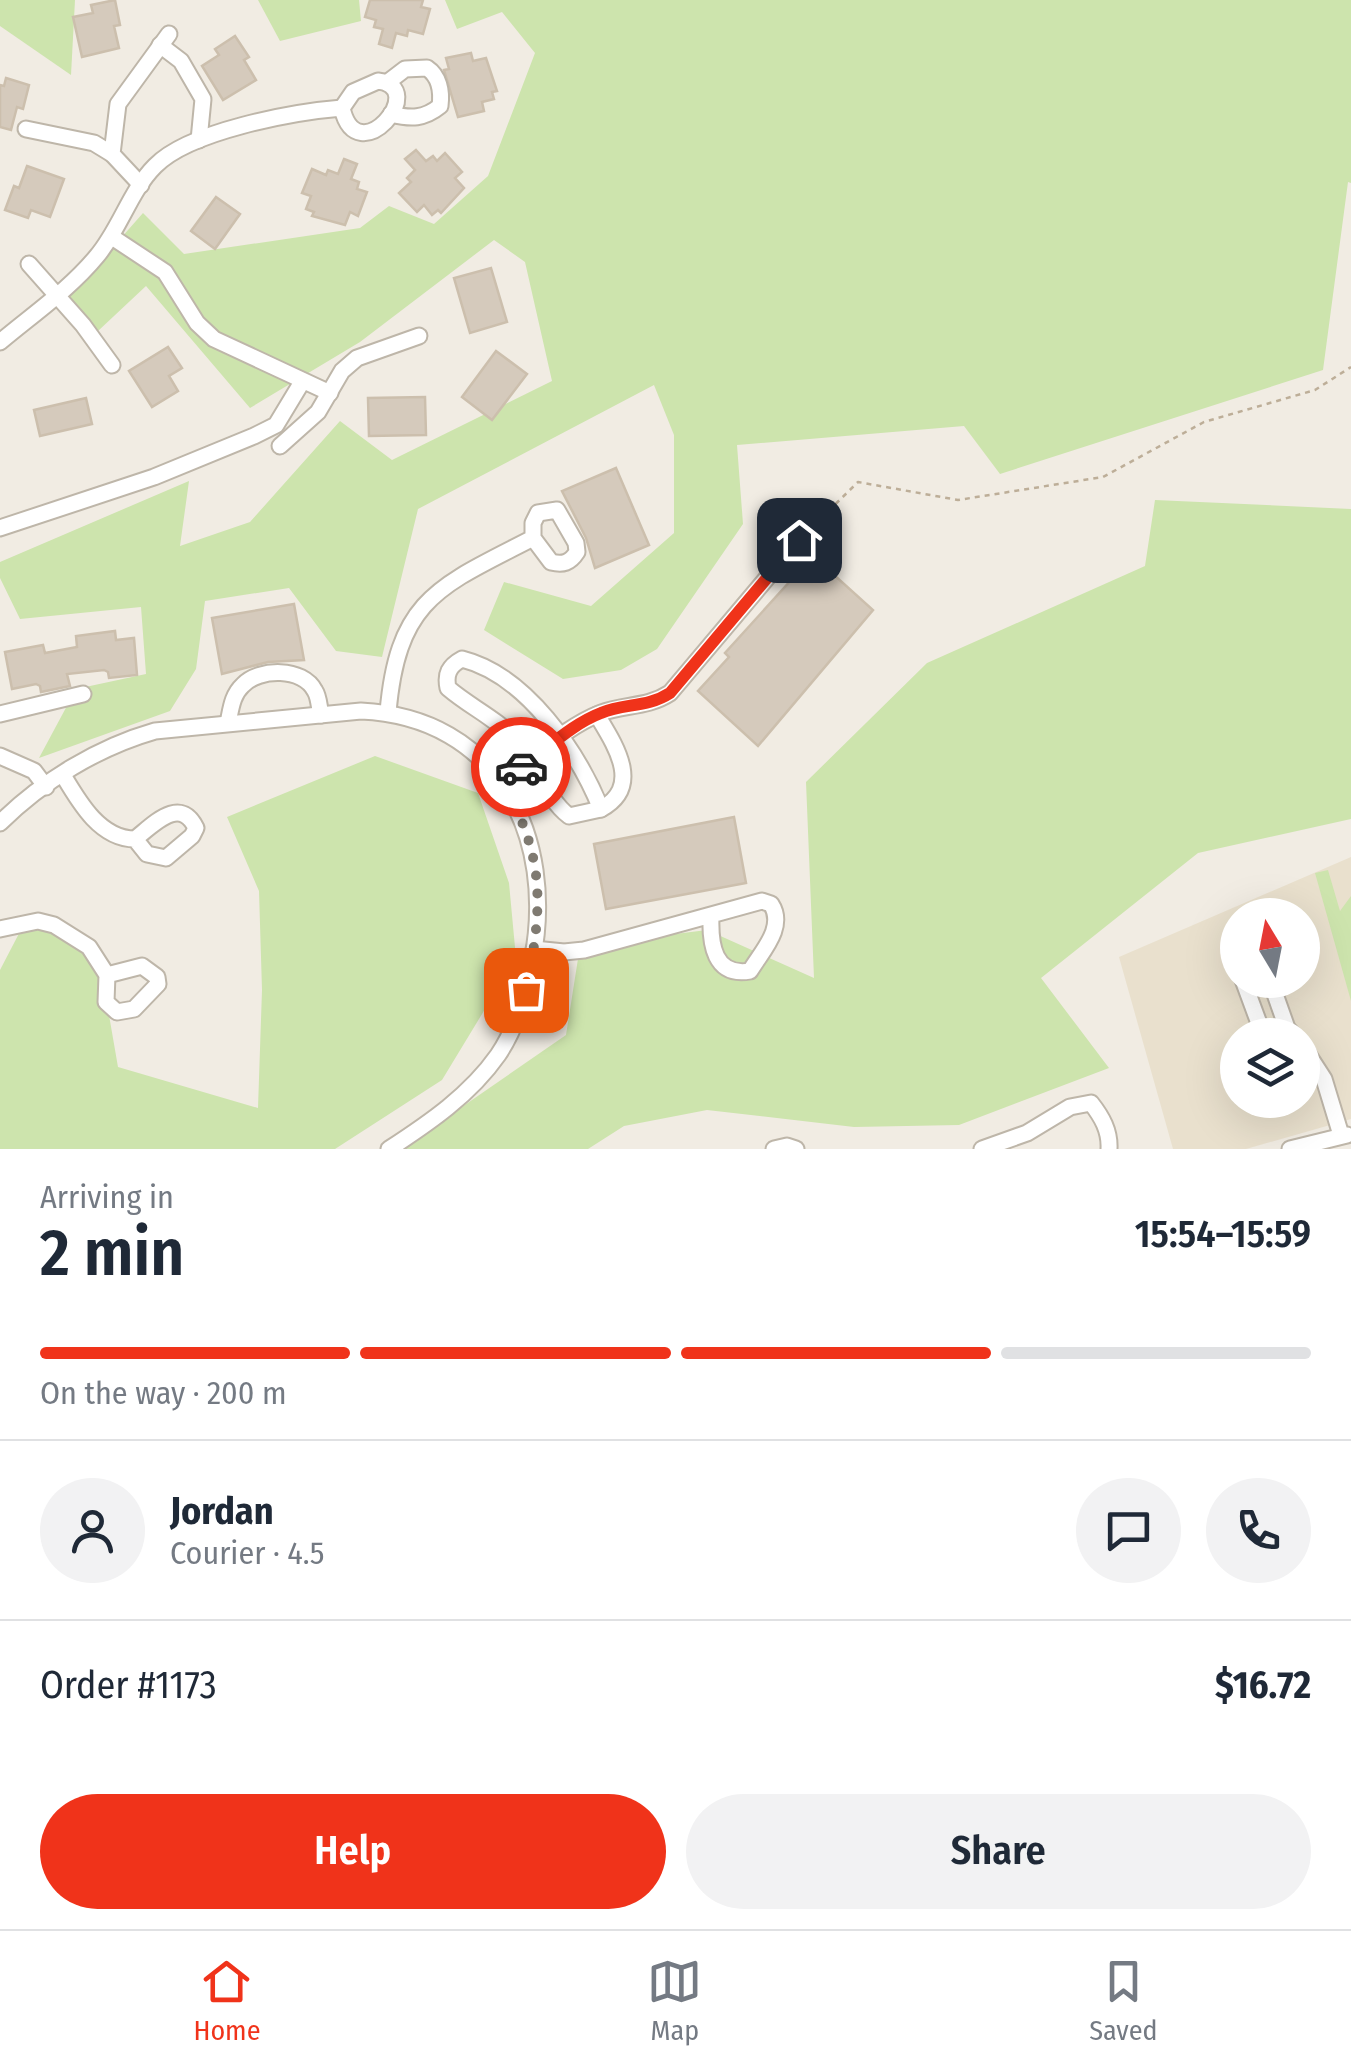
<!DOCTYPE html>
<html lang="en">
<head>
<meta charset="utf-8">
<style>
  body { margin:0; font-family:"Fira Sans Condensed",sans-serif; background:#f2f2f3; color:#1f2937; height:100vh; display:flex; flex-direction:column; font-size:38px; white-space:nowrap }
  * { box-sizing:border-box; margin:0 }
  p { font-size:32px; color:#747a83 }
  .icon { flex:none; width:55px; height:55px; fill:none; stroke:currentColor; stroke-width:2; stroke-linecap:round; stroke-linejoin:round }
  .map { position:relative; height:1149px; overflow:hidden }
  .side { display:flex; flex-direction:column; background:#fff; flex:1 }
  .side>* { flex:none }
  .needle { width:65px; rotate:350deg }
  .controls { position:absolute; left:1220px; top:898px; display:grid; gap:20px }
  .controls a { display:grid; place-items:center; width:100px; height:100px; border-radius:50%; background:#fff; box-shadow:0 10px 40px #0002; font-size:50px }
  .pin { position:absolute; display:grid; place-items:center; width:85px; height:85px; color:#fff; margin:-42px; border-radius:20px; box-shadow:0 5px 15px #0006 }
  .courier { position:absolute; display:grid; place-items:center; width:100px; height:100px; margin:-50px; border:8px solid #f0331a; border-radius:50%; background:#fff; color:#222; box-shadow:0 2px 12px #0007 }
  .headline em { font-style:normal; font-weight:600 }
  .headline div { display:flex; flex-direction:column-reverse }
  .headline { display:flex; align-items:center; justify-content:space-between; height:170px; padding:0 40px }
  h1 { font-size:65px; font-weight:600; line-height:75px }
  .bar { display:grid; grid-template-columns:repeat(4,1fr); gap:15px 10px; align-content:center; height:120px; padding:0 40px }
  .bar i { height:12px; border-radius:8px; background:#e0e1e3 }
  .bar .on { background:#f0331a }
  .bar p { grid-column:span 4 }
  .line { display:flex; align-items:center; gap:25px; padding:0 40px; border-top:2px solid #e0e1e3 }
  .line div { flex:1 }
  .round { display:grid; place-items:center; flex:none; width:105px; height:105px; border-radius:52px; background:#f2f2f3 }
  .button { display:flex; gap:20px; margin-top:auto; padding:20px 40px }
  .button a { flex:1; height:115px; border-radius:60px; background:#f0331a; color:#fff; font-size:40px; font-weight:600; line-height:115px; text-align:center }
  .button a+a { background:#f2f2f3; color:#1f2937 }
  .tab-bar { display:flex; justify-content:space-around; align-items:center; height:140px; border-top:2px solid #e0e1e3; background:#fff; font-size:28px; color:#747a83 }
  .tab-bar a { display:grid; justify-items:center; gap:5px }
  .tab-bar .on { color:#f0331a }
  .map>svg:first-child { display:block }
  .education { fill:#e9e0cd; fill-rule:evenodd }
  .green { fill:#cde4ad }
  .building { fill:#d5cabc; stroke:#ccbfad; stroke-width:2.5 }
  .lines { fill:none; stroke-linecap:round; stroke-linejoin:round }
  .minor-casing { stroke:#beb6a9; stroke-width:19 }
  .path { stroke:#bdae98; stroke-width:2.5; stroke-dasharray:5 5; stroke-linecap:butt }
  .minor { stroke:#fff; stroke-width:15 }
  .done { stroke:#7f7a71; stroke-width:10; stroke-dasharray:0 18 }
  .route { stroke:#f0331a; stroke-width:12 }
</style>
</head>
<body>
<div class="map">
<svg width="1351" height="1149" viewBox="0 0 1351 1149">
  <rect width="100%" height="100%" fill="#f1ece3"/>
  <path class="education" d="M1351,857V1119L1246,1149H1173L1119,957ZM1238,915H1302V980H1238ZM1238,1035H1302V1100H1238Z"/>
  <g class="green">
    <polygon points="0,0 75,0 71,75 0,26"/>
    <polygon points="258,0 359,0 361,21 280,41"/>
    <polygon points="445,0 1351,0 1351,183 1348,182 1323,370 1000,474 964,426 737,445 743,524 657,649 621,670 563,679 484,630 504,582 591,606 674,533 674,435 654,385 418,509 382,657 336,651 289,588 205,601 196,669 170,711 39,758 76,689 146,674 141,607 20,619 0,578 0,562 189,481 180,546 250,522 340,421 392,460 552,381 525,262 494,240 360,342 250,408 146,286 98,331 69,297 143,213 184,254 360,228 389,206 434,224 488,176 535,53 502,12 457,29"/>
    <polygon points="1155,500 1351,509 1351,819 1198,853 1041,978 1109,1068 959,1125 854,1127 707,1110 624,1126 588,1149 401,1149 566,1035 580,946 707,930 814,978 806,782 927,663 1145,566"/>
    <polygon points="375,756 478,793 509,883 516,958 442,1080 335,1149 0,1149 0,970 26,920 97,946 118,1067 258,1108 262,990 259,891 227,817"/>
    <polygon points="1328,870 1340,911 1351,896 1351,1001 1315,873"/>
  </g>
  <g class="building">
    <polygon points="115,0 120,25 114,26 119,48 82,57 73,17 93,13 91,5"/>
    <polygon points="370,0 423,0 421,7 430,9 423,34 408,30 407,36 396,33 392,48 379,44 383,29 374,27 376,20 365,17"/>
    <polygon points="235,36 249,57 244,60 256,80 223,100 202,66 219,55 215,49"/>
    <polygon points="471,53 473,61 486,58 497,91 492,92 494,99 482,102 484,111 458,117 444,70 449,69 446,58"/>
    <polygon points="6,78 29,85 23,109 17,107 11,130 0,127 0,85 4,86"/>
    <polygon points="416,150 426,161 433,156 437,161 445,153 462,172 455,178 464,188 441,213 438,210 432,215 424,205 417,212 399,193 411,182 407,178 415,170 405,159"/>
    <polygon points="344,159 357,164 351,179 359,182 357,189 367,192 358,216 350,212 345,225 312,216 314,212 306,209 311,196 302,193 312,169 326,175 328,170 338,174"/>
    <polygon points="27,166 64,179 50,217 31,210 28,218 5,210 14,186 19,188"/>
    <polygon points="216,197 240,214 215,249 191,231"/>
    <polygon points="491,268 507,322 470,333 454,278"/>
    <polygon points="168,347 182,368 169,376 178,391 152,407 129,371"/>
    <polygon points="496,351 527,374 492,420 462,397"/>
    <polygon points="425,397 426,435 369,436 368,398"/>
    <polygon points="86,398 92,424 40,436 34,410"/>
    <polygon points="616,468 649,545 595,568 586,538 562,491"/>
    <polygon points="813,556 873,610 758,746 698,691 729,657 725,653"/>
    <polygon points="294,604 304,660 268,662 222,674 212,618"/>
    <polygon points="115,631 116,640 134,638 137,675 109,678 108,672 104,670 67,674 70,686 41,692 40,686 36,684 12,689 5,652 43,645 45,653 77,647 76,636"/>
    <polygon points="734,817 746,883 606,909 594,844"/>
  </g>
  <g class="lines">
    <defs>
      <g id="minor">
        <polyline points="160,45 181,61 203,99 199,140"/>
        <path d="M378,81C431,87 357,174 342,108L353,92Z"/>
        <path d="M388,82L405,69L427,68C439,76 442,91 440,106C424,119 411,119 391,114"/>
        <polyline points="26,129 94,143 112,154"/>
        <polyline points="141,185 112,154 118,104 169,34"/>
        <polyline points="112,237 165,272 197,323 214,339 330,393"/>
        <polyline points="29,264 83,325 112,365"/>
        <path d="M0,342C32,315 70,289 97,256C120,229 130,191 155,166C189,131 293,112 342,108"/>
        <polyline points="280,446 318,412 342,371 357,358 419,336"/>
        <polyline points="0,528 154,477 254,436 276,425 302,382"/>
        <path d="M462,659C526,675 578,752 601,809L569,816C545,798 537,762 516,740C496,718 470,707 448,688C445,674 449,666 462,659Z"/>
        <path d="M388,712C398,598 440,586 533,538V523L538,513L557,510L576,543L577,552C570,563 563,565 551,562L533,538"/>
        <polyline points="0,714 83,694"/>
        <path d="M597,715C615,745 643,786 601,809"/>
        <path d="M228,723C231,709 232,695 243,685C259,668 303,667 315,691C319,697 319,707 321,715"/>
        <polyline points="0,756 34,771 46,787"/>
        <path d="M63,775C79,802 100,839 135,839C153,825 180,795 196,828L192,836L166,858L147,854L135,839"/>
        <path d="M501,781C533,759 565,727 601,713C624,704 647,708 670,693L799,540"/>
        <path d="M0,823C42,781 99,747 155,731L361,711C498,717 557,837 532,962C525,995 517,1027 498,1055C470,1095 429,1123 389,1149"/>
        <polyline points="0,929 38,921 54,925 89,947 107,975 106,1002 117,1012 134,1009 158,984 157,977 142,966 107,975"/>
        <polyline points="1238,946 1233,954 1238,966"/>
        <path d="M534,949L564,952L584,950L762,901L771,904C786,927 762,951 750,971C714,977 710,944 711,917"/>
        <polyline points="1243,980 1260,1026 1267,1035"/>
        <polyline points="1270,980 1287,1028 1293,1035"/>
        <polyline points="1302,1045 1324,1079 1341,1135"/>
        <polyline points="774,1149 787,1146 796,1149"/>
        <path d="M982,1149L1027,1133L1070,1107L1091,1103C1102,1117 1110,1131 1109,1149"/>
        <polyline points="1290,1149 1347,1135"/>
      </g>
    </defs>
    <use href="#minor" class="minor-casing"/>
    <polyline class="path" points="807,532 858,482 958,500 1103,477 1204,422 1315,390 1351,367"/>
    <use href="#minor" class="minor"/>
  </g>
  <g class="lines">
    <path class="done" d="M521,767L501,781C546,855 543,908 526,990"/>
    <path class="route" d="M521,767C547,749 572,724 601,713C624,703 647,708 670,693L799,540"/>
  </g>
</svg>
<div class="controls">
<a><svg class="needle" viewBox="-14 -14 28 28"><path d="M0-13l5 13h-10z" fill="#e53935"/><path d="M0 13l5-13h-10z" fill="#747a83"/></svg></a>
<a><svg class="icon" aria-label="layers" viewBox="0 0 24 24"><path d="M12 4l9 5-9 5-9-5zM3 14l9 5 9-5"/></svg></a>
</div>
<div class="pin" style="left:526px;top:990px;background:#ea580c"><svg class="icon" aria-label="bag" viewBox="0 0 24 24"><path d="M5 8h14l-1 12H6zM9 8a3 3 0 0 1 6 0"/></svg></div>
<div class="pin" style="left:799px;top:540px;background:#1f2937"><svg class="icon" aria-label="home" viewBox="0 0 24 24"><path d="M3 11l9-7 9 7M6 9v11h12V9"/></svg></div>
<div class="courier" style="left:521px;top:767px"><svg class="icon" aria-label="car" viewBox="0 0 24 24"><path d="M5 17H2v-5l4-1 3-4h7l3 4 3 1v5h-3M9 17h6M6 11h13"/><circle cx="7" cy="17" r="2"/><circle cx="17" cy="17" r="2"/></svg></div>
</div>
<section class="side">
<div class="headline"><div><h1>2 min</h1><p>Arriving in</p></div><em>15:54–15:59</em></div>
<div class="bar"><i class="on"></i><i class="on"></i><i class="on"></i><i></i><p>On the way · 200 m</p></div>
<div class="line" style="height:180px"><a class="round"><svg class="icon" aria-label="person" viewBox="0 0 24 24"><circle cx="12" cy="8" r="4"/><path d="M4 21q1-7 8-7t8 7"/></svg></a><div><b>Jordan</b><p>Courier · 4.5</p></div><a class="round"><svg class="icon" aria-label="chat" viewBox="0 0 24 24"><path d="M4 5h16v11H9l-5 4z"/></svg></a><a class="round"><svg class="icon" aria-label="phone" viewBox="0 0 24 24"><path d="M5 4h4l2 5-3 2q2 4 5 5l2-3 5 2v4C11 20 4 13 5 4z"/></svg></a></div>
<div class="line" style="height:130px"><div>Order #1173</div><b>$16.72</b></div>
<div class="button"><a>Help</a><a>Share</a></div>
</section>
<nav class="tab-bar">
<a class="on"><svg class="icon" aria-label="home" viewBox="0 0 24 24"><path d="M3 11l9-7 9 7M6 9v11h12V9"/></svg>Home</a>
<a><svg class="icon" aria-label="map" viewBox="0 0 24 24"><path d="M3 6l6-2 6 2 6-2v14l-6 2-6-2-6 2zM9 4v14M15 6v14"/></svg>Map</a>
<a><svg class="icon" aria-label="saved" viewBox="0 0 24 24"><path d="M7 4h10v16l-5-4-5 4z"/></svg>Saved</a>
</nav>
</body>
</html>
